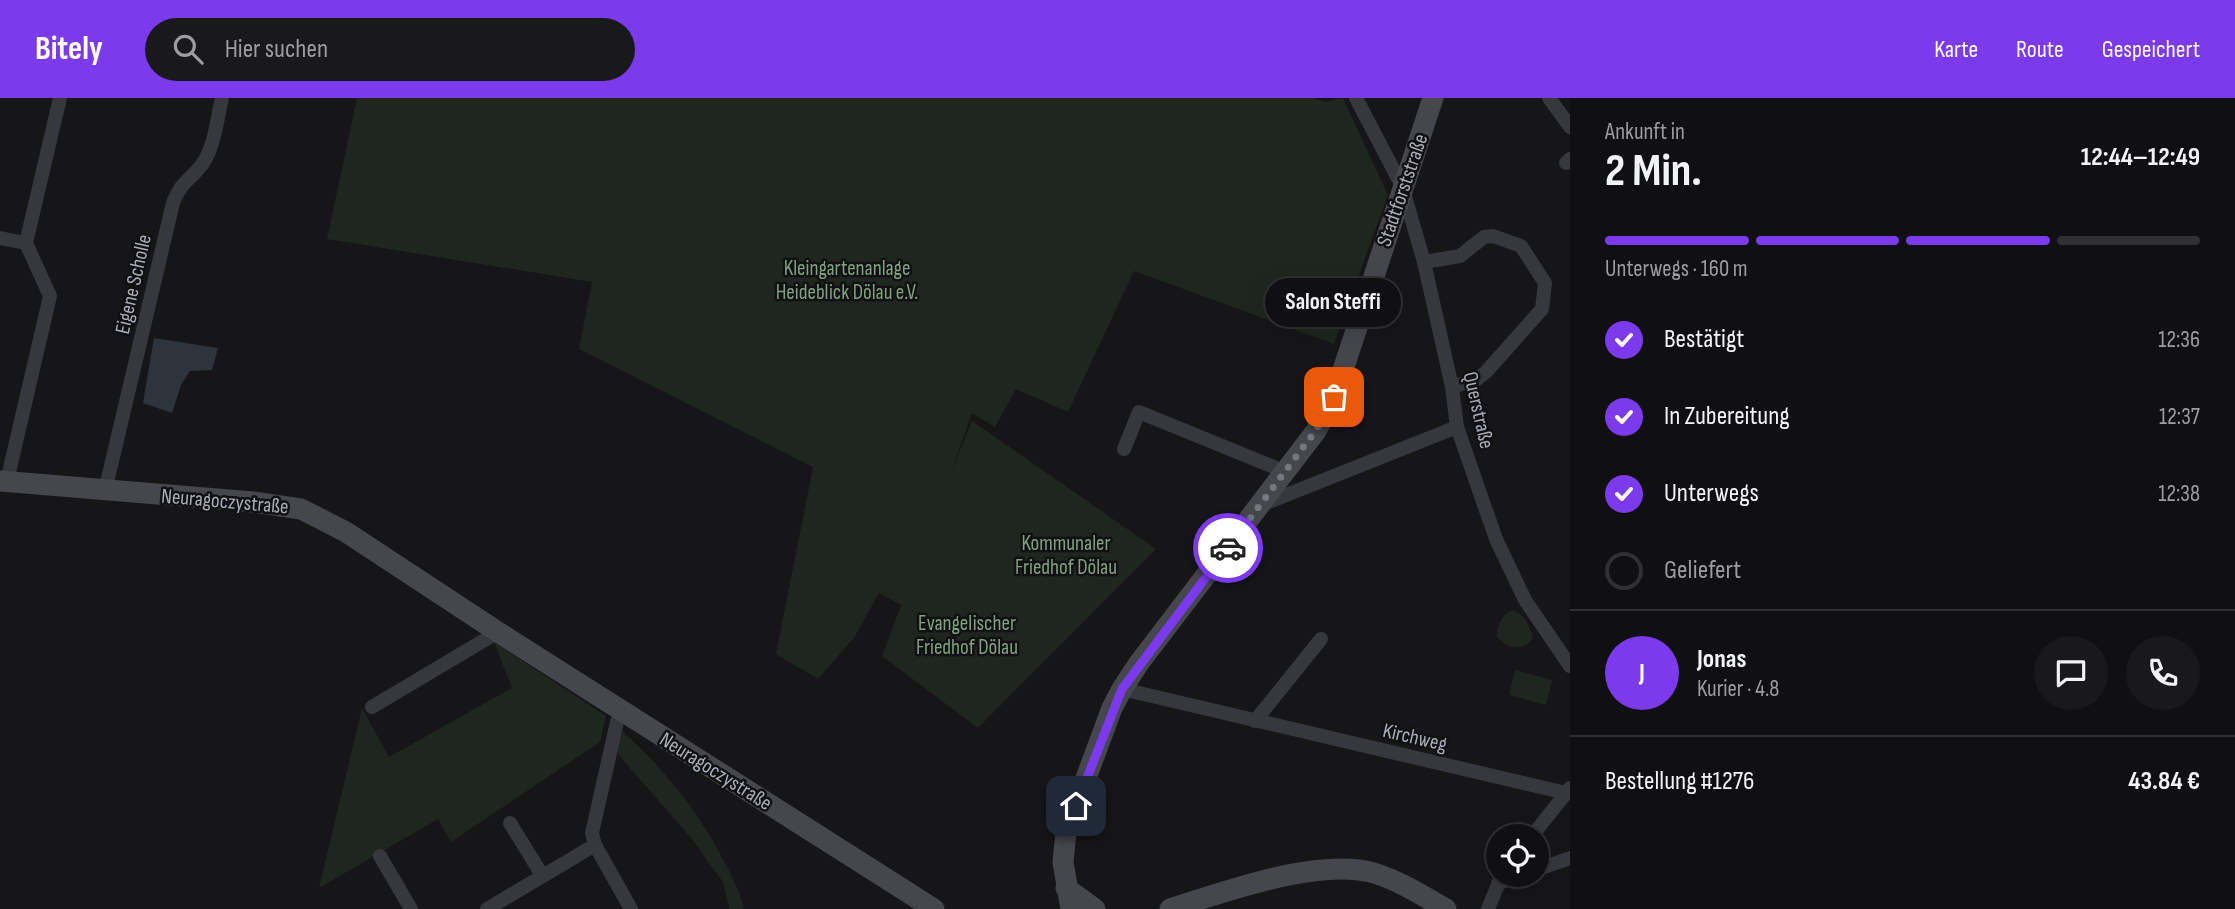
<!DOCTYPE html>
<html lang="de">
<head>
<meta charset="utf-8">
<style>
  body { margin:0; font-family:"Sofia Sans Condensed",sans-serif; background:#19191b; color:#f1f3f6; height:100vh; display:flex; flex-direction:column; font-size:26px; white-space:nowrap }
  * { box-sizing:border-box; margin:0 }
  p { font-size:23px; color:#9c9d9f }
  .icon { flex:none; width:38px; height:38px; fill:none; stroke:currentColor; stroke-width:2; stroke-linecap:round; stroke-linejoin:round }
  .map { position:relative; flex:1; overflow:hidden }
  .side { display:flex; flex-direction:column; background:#101012; width:665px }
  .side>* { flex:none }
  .tools { position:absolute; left:1486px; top:726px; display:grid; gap:14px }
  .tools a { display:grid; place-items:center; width:63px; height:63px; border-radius:50%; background:#101012; box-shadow:0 7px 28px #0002,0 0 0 2px #303032; font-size:35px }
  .pin { position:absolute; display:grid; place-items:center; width:60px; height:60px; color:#fff; margin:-30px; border-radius:14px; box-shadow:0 4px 10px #0006 }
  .courier { position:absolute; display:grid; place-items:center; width:70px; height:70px; margin:-35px; border:5px solid #7c3aed; border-radius:50%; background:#fff; color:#222; box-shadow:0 2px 9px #0007 }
  .bubble { position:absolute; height:49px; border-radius:24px; background:#101012; box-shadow:0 7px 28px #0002,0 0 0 2px #303032; font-size:23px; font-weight:700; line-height:49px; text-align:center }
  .summary em { font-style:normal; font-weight:700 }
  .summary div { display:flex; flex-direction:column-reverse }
  .summary { display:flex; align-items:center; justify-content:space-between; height:119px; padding:0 35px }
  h1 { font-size:46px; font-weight:700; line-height:52px }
  .bar { display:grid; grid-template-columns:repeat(4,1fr); gap:10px 7px; align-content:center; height:84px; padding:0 35px }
  .bar i { height:9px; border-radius:5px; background:#303032 }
  .bar .on { background:#7c3aed }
  .bar p { grid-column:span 4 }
  .line { display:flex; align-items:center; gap:18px; padding:0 35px; border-top:2px solid #303032 }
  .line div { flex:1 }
  .round { display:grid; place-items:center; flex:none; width:74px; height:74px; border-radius:37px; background:#19191b }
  ol { padding:0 35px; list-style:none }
  li { display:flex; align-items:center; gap:21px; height:77px }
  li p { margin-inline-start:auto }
  li .icon { padding:7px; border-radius:50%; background:#7c3aed; color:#fff; stroke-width:4 }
  li:last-child { color:#9c9d9f }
  li i { width:38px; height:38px; border:4px solid #303032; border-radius:50% }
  header { display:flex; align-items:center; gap:42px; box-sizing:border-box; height:98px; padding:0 35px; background:#7c3aed; color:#fff }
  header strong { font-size:33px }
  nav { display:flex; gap:38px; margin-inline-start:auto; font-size:24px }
  .search { width:490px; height:63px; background:#19191b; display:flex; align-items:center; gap:18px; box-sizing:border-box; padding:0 24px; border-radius:38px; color:#9c9d9f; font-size:26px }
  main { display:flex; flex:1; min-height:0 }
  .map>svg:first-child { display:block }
  .green { fill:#1e261f }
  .water { fill:#2c353c }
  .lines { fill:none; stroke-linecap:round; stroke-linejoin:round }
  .street { stroke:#37383d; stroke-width:14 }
  .secondary { stroke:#45474d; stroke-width:21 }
  .done { stroke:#757880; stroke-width:7; stroke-dasharray:0 12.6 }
  .route { stroke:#7c3aed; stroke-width:9 }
  .labels { text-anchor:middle; stroke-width:5; stroke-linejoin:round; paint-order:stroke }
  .street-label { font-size:21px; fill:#a8adb8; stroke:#111113 }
  .park-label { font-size:21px; fill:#7fa381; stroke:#111113 }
</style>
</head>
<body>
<header>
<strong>Bitely</strong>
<div class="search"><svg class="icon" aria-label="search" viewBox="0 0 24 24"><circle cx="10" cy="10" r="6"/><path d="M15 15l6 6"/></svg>Hier suchen</div>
<nav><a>Karte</a><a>Route</a><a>Gespeichert</a></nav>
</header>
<main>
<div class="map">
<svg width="1570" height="811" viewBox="0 0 1570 811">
  <rect width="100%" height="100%" fill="#161618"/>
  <g class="green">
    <polygon points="357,0 1314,0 1325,4 1343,0 1388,97 1334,246 1134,173 1068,314 1016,291 995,329 972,315 951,374 972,323 1156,451 978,630 882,558 901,507 879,495 854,540 818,581 776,556 813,369 579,251 592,184 327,141"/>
    <path d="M1513,512C1523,515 1531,530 1533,540C1524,554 1508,551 1497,539C1497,528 1501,516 1513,512Z"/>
    <polygon points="494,544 606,618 600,644 451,744 438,721 319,790 362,610 389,659 512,590"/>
    <polygon points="1515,572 1552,582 1546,607 1509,597"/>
    <path d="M622,633C666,673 695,709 723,761C731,777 740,793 744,811H729L723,784L692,741L617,655Z"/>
  </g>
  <polygon class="water" points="154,240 218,250 212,272 190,273 181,287 172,315 143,305"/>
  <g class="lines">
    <g class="street">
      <polyline points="1356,0 1402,88 1424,164 1452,289 1457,329 1496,441 1525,502 1570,568"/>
      <polyline points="1549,0 1570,29"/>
      <polyline points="1566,65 1570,61"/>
      <polyline points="0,140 26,145"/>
      <polyline points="1424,164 1460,158 1484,139 1493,138 1521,148 1545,185 1542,211 1486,274 1477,281 1452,289"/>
      <polyline points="1124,351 1139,314 1286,374"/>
      <polyline points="7,383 50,198 26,145 60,0"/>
      <path d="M105,393L173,105C181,83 192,81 203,65C215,47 217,21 222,0"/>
      <polyline points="1261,407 1457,329"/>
      <polyline points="1122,591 1566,695"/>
      <polyline points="372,609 498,534"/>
      <polyline points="622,613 617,624 592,735 595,747 631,811"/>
      <polyline points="1255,623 1321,541"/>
      <polyline points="510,725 542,777"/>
      <polyline points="1532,738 1570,690"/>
      <polyline points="380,758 411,811"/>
      <polyline points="1536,772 1570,760"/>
      <polyline points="1498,785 1522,777"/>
      <polyline points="487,811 595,747"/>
      <polyline points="1488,811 1502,777"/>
    </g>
    <g class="secondary">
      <polyline points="0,383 253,404 301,411 346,434 498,534 934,811"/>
      <polyline points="1066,790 1095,811"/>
      <polyline points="1071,811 1063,764 1066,734 1112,610 1122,591 1139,565 1316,333 1334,299 1433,0"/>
      <path d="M1170,811C1224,794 1319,759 1374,775C1400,783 1423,798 1446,811"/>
    </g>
  </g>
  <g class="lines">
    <polyline class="done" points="1228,450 1316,332 1334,299"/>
    <polyline class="route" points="1076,708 1122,591 1228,450"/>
  </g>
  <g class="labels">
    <g class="street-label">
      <text transform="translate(1402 92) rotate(-71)" y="7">Stadtforststraße</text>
      <text transform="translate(133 186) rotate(-77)" y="7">Eigene Scholle</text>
      <text transform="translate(1479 312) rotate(77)" y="7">Querstraße</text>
      <text transform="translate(225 403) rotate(5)" y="7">Neuragoczystraße</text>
      <text transform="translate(1415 639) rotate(13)" y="7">Kirchweg</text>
      <text transform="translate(716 673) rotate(32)" y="7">Neuragoczystraße</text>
    </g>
    <g class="park-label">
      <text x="847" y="177">Kleingartenanlage<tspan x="847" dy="24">Heideblick Dölau e.V.</tspan></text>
      <text x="1066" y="452">Kommunaler<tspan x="1066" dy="24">Friedhof Dölau</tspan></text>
      <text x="967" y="532">Evangelischer<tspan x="967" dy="24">Friedhof Dölau</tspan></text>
    </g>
  </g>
</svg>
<div class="tools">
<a><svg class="icon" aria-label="locate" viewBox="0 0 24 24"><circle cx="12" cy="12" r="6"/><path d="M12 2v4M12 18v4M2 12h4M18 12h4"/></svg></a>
</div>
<div class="pin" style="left:1334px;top:299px;background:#ea580c"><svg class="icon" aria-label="bag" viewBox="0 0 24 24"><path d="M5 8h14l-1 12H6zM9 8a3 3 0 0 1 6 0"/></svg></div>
<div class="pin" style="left:1076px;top:708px;background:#1f2937"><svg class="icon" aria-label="home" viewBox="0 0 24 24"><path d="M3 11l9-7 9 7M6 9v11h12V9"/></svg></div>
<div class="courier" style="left:1228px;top:450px"><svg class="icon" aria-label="car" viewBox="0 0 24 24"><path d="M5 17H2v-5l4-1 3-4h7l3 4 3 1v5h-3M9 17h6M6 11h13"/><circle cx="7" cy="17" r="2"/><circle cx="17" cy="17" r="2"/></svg></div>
<div class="bubble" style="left:1265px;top:180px;width:136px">Salon Steffi</div>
</div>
<section class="side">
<div class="summary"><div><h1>2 Min.</h1><p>Ankunft in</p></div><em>12:44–12:49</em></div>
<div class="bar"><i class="on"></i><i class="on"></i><i class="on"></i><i></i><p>Unterwegs · 160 m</p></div>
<ol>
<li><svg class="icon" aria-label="check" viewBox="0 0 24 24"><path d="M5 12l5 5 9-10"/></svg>Bestätigt<p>12:36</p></li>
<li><svg class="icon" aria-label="check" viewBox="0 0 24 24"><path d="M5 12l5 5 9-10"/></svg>In Zubereitung<p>12:37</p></li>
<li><svg class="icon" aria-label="check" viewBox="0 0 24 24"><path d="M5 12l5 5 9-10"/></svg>Unterwegs<p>12:38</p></li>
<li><i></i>Geliefert</li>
</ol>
<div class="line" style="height:126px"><b class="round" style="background:#7c3aed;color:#fff">J</b><div><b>Jonas</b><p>Kurier · 4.8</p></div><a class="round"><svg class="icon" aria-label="chat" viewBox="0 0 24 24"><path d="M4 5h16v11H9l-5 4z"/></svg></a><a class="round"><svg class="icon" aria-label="phone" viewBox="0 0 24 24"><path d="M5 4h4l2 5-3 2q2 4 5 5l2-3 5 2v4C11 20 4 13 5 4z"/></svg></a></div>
<div class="line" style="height:91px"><div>Bestellung #1276</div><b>43.84 €</b></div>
</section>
</main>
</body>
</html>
